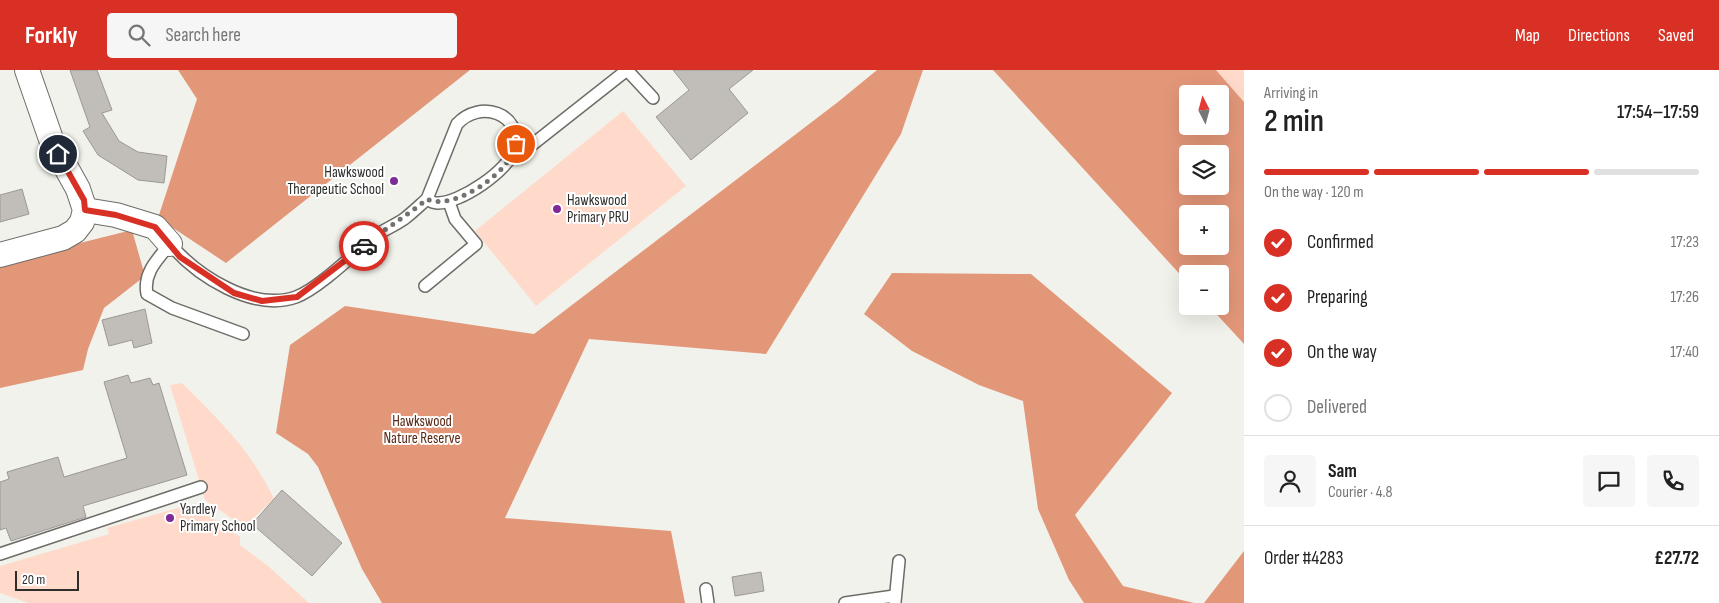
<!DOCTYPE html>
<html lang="en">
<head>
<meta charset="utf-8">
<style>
  body { margin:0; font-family:"Sofia Sans Condensed",sans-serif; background:#f6f6f6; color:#222; height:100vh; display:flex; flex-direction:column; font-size:19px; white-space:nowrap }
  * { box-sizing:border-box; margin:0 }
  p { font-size:16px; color:#767676 }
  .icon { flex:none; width:28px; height:28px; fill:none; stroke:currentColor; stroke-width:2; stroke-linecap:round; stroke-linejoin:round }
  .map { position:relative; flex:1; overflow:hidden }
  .side { display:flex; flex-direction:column; background:#fff; width:475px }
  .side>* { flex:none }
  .needle { width:32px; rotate:354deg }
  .fabs { position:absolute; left:1179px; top:15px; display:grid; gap:10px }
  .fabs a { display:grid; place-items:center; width:50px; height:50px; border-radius:5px; background:#fff; box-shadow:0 5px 20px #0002; font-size:25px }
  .scale { position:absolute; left:15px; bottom:12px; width:64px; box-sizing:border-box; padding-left:5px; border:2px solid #2d2d2b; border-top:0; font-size:14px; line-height:18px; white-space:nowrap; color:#2d2d2b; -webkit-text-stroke:4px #fff; paint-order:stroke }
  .pin { position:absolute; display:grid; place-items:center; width:42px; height:42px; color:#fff; margin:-21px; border:2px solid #fff; border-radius:50%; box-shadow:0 1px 5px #0007 }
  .courier { position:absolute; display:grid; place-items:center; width:50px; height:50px; margin:-25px; border:4px solid #d93025; border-radius:50%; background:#fff; color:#222; box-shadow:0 1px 6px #0007 }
  .overview em { font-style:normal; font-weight:600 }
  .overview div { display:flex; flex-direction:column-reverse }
  .overview { display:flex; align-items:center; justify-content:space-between; height:85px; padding:0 20px }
  h1 { font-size:32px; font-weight:600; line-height:38px }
  .bar { display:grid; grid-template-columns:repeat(4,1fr); gap:8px 5px; align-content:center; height:60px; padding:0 20px }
  .bar i { height:6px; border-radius:4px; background:#e0e0e0 }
  .bar .current { background:#d93025 }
  .bar p { grid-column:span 4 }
  .line { display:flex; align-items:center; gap:12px; padding:0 20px; border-top:1px solid #e0e0e0 }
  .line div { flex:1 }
  .round { display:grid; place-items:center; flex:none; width:52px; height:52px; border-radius:5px; background:#f6f6f6 }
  ol { padding:0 20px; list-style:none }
  li { display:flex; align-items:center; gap:15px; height:55px }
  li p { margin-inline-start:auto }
  li .icon { padding:5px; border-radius:50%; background:#d93025; color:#fff; stroke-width:4 }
  li:last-child { color:#767676 }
  li i { width:28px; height:28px; border:2px solid #e0e0e0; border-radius:50% }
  header { display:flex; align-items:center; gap:30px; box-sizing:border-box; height:70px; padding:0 25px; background:#d93025; color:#fff }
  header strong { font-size:24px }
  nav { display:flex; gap:28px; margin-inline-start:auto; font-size:18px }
  .search { width:350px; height:45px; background:#f6f6f6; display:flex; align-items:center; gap:12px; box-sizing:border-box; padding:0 18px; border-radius:5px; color:#767676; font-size:19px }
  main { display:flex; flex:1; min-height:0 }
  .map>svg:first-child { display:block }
  .green { fill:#ffdacb }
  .forest { fill:#e39779; fill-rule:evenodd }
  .building { fill:#c1beb9; stroke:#9c9995 }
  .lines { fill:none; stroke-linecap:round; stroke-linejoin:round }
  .service-casing { stroke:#6d6c67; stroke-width:14 }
  .minor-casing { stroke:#6d6c67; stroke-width:26 }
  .service { stroke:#fff; stroke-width:11 }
  .minor { stroke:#fff; stroke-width:24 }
  .done { stroke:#72726f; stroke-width:5; stroke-dasharray:0 9 }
  .route { stroke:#d93025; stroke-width:6 }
  .poi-dot { fill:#802998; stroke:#fff; stroke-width:2 }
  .labels { text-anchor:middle; stroke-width:4; stroke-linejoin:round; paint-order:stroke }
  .poi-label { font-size:15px; fill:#2d2d2b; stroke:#fff; text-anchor:start }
  .park-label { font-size:15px; fill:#572712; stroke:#fff }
</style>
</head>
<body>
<header>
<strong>Forkly</strong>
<div class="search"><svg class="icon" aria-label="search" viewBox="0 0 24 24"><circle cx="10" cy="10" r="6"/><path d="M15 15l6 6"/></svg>Search here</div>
<nav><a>Map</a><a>Directions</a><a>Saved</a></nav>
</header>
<main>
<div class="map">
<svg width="1244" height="533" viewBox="0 0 1244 533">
  <rect width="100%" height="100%" fill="#f2f2ec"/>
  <g class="green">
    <polygon points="1216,0 1244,0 1244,32"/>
    <polygon points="623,41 686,116 536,236 475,161"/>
    <path d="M182,313C220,351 251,380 274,429L244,457L205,430L170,315Z"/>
    <polygon points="192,434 240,467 240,475 268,496 309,533 28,533 0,523 0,496 109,464 107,458"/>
  </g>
  <g class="forest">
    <polygon points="178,0 470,0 226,193 158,148 197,29"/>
    <polygon points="877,0 923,0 901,64 766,284 589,269 505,448 671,461 685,533 382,533 362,499 318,397 308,384 276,363 290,275 345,236 534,264 838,32"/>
    <path d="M993,0H1216L1244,32V274L1209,236H1220V204H1188L1187,212ZM1188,24H1220V56H1188ZM1188,84H1220V116H1188ZM1188,144H1220V176H1188Z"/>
    <polygon points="132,160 145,206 104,238 88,279 83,300 0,318 0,193"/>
    <polygon points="892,203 1031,204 1172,323 1075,445 1123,516 1194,533 1084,533 1069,510 1038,439 1023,331 979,315 912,281 864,244"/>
    <polygon points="1244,481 1244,533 1204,533"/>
  </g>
  <g class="building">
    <polygon points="70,0 97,0 112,40 102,43 119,71 138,82 167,86 164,113 138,110 98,85 83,61 90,57"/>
    <polygon points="673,0 753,0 729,19 748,43 691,90 656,47 689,20"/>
    <polygon points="22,119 29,144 0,152 0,125"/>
    <polygon points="145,239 152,273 134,278 132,270 109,276 102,250"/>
    <polygon points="128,305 131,313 150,308 153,315 159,313 187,405 83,436 86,447 11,471 6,458 0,460 0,412 9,409 7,402 58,387 64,407 127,388 104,312"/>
    <polygon points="282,420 342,473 312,506 252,454"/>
    <polygon points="761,502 764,521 735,526 732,507"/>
  </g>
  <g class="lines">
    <defs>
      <g id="service">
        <polyline points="627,0 653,28"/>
        <polyline points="515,81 533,74 627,0"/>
        <polyline points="425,216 476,174 455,149 449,132"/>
        <path d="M243,264L172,238L147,224C143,203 157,190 170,174C197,206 253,242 296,227C318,219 355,183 374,167C383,160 394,156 404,149C412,143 419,136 427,129C430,131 434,133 437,133C459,134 510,100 515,78C522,43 480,29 457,54L427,129"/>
        <polyline points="0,484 201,417"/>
        <polyline points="706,519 708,533"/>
        <polyline points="895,532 899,491"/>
        <polyline points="845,533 894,526"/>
      </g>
      <g id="minor">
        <polyline points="85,140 116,145 155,157 170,174"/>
        <polyline points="0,185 63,168 75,161 82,152 85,140 78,119 52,72 27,0"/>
      </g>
    </defs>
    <use href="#service" class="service-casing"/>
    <use href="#minor" class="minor-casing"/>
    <use href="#service" class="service"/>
    <use href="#minor" class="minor"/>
  </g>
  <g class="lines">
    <path class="done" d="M364,176C384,159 407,146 427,129C454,142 512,101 516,74"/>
    <polyline class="route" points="58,84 84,130 85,140 116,145 155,157 180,187 234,223 262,231 297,227 364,176"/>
  </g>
  <g class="poi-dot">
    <circle cx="394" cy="111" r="5"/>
    <circle cx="557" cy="139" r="5"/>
    <circle cx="170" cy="448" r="5"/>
  </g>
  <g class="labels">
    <g class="poi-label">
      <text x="384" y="107" text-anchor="end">Hawkswood<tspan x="384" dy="17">Therapeutic School</tspan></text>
      <text x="567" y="135">Hawkswood<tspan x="567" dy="17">Primary PRU</tspan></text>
      <text x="180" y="444">Yardley<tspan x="180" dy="17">Primary School</tspan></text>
    </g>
    <g class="park-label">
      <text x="422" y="356">Hawkswood<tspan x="422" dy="17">Nature Reserve</tspan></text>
    </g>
  </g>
</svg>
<div class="fabs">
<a><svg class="needle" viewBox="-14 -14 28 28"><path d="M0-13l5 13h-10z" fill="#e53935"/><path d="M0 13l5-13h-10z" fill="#767676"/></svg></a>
<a><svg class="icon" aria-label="layers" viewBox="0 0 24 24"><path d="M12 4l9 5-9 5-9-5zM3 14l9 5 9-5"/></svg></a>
<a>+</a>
<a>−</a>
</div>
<div class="scale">20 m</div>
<div class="pin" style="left:516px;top:74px;background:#ea580c"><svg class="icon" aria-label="bag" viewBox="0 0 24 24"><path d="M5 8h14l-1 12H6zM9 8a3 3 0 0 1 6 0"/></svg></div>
<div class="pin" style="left:58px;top:84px;background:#1f2937"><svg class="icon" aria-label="home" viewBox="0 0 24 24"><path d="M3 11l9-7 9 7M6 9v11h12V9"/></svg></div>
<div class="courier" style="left:364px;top:176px"><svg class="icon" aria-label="car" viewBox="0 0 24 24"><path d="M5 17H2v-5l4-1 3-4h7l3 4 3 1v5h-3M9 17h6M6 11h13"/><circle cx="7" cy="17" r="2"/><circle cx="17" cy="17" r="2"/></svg></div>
</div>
<section class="side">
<div class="overview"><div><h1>2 min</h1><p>Arriving in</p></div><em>17:54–17:59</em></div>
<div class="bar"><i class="current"></i><i class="current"></i><i class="current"></i><i></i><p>On the way · 120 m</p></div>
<ol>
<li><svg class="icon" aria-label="check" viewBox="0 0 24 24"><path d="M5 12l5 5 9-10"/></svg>Confirmed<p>17:23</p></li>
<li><svg class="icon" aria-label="check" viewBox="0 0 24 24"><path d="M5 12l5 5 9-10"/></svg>Preparing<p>17:26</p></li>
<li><svg class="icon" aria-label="check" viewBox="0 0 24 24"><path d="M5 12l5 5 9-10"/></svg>On the way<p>17:40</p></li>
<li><i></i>Delivered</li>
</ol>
<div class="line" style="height:90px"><a class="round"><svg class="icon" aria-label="person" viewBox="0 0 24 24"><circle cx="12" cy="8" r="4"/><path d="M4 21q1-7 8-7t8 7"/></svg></a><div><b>Sam</b><p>Courier · 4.8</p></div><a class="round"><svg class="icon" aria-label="chat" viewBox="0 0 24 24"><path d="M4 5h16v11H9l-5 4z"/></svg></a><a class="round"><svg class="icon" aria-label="phone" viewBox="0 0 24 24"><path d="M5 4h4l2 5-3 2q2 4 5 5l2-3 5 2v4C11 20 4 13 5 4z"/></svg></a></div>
<div class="line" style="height:65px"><div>Order #4283</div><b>£27.72</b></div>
</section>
</main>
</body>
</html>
